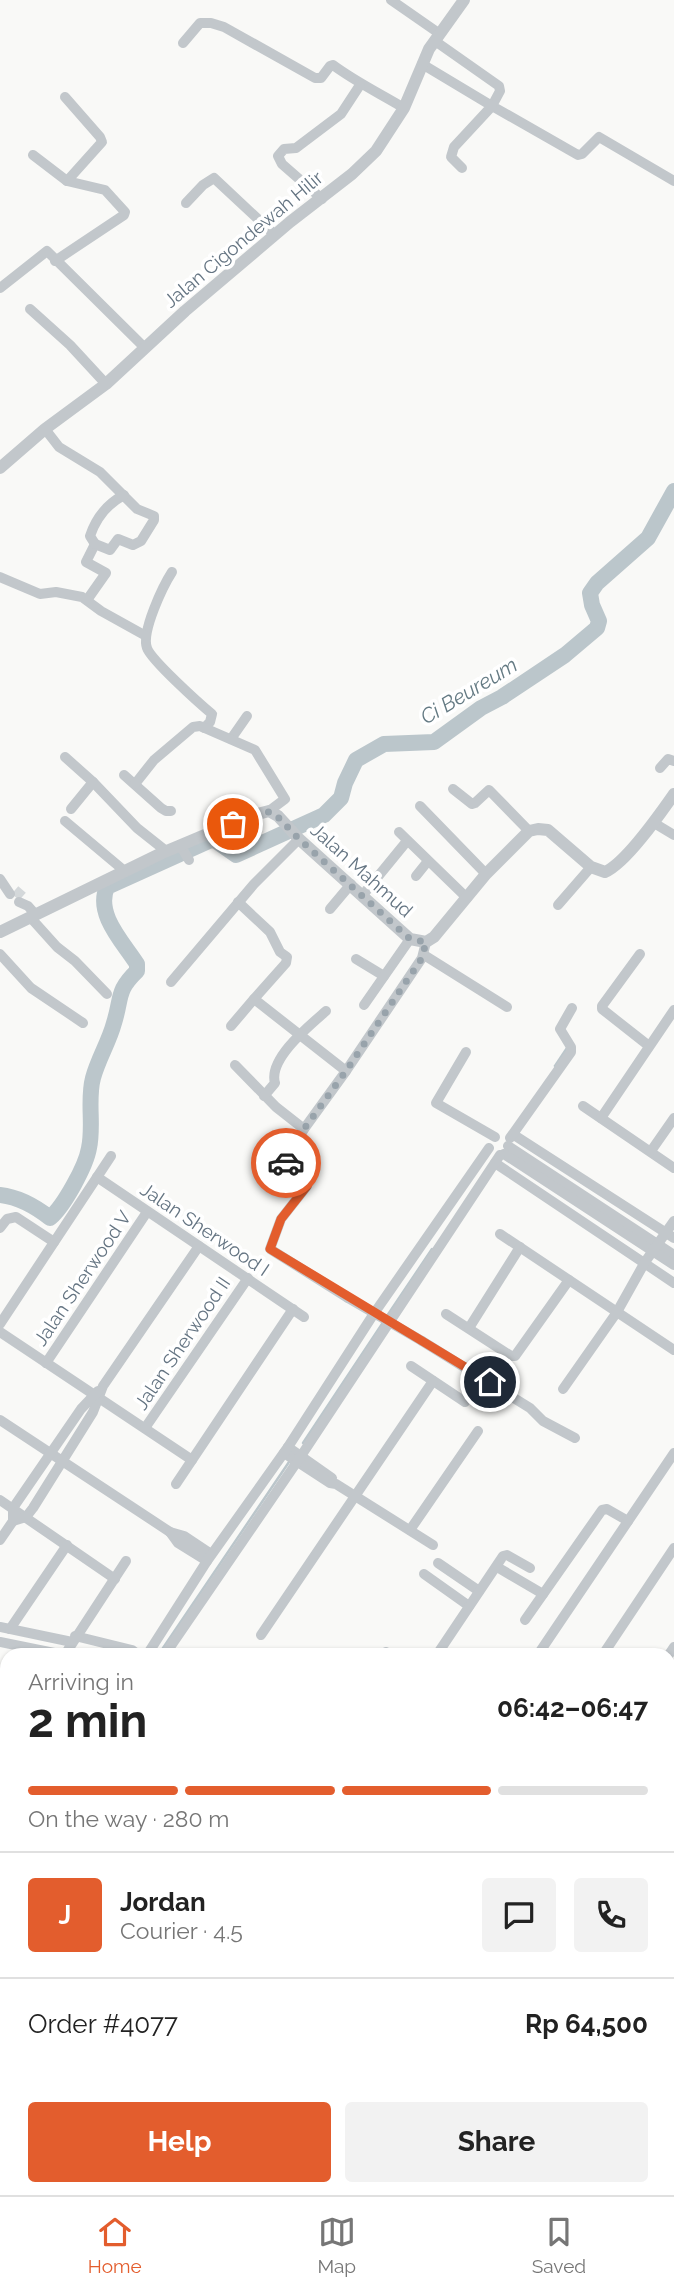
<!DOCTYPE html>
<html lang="en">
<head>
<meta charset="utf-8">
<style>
  body { margin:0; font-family:Raleway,sans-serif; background:#f2f2f2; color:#222; height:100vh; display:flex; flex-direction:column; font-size:26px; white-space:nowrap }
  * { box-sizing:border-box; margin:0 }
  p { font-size:23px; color:#767676 }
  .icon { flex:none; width:38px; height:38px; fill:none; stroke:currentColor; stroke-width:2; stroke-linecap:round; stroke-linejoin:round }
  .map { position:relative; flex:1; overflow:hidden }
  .sheet { position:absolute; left:0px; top:1648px; width:676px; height:548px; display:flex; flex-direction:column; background:#fff; border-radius:21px 21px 0 0; box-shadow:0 2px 5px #0004 }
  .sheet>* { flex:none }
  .pin { position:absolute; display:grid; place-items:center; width:60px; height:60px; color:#fff; margin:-30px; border:4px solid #fff; border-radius:50%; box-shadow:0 2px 7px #0007 }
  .courier { position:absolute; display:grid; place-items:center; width:70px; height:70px; margin:-35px; border:5px solid #e35d2d; border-radius:50%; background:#fff; color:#222; box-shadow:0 2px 9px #0007 }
  .headline em { font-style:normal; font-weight:700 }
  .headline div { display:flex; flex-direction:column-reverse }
  .headline { display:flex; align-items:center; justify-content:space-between; height:119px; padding:0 28px }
  h1 { font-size:46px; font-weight:700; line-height:52px }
  .bar { display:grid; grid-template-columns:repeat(4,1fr); gap:10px 7px; align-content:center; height:84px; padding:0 28px }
  .bar i { height:9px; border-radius:5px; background:#e0e0e0 }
  .bar .active { background:#e35d2d }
  .bar p { grid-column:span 4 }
  .line { display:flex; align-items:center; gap:18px; padding:0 28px; border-top:2px solid #e0e0e0 }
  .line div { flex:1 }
  .round { display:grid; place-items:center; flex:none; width:74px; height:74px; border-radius:7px; background:#f2f2f2 }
  .button { display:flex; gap:14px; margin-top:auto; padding:14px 28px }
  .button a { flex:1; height:80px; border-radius:7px; background:#e35d2d; color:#fff; font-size:28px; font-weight:700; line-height:80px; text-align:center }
  .button a+a { background:#f2f2f2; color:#222 }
  .tab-bar { display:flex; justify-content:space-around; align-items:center; height:98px; border-top:2px solid #e0e0e0; background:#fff; font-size:19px; color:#767676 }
  .tab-bar a { display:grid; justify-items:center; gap:4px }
  .tab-bar .active { color:#e35d2d }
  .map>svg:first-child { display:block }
  .green { fill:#d9ded6 }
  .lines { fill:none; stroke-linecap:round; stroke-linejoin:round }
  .stream { stroke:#bbc6cb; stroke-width:2.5 }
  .river { stroke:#bbc6cb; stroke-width:16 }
  .minor-tunnel { stroke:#d4d8da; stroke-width:10; stroke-dasharray:10 5; stroke-linecap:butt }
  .secondary-casing { stroke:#b5babf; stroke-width:18 }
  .minor { stroke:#c2c7cb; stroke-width:10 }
  .tertiary { stroke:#c2c7cb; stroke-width:12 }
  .secondary { stroke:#fff; stroke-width:14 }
  .minor-bridge { stroke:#c2c7cb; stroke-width:10 }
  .done { stroke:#98a3ab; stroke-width:7; stroke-dasharray:0 12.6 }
  .route { stroke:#e35d2d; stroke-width:9 }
  .labels { text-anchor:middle; stroke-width:7; stroke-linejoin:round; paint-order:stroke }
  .street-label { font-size:19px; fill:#647482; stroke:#fff }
  .water-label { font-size:21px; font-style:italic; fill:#647a83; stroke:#fff }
</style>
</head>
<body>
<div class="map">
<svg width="674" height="2195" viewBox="0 0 674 2195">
  <rect width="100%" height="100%" fill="#f9f9f7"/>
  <polygon class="green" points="0,2021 7,2026 7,2110 0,2123"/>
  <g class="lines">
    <g class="stream">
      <polyline points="555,1066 567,1048"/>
      <polyline points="387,1316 432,1249"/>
      <polyline points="303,1443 384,1321"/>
      <polyline points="161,1651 289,1462"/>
      <polyline points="0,1888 7,1878"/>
      <polyline points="668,2160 674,2152"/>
      <polyline points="645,2195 649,2189"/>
    </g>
    <path class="river" d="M0,1195C18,1197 36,1207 50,1218C64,1206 86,1166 89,1148C94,1125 87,1100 93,1078C98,1059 109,1042 114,1023C122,998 116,991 137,971V964C123,942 95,914 107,887L211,840L216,841L236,855L324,815L341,798L345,783L356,760L384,744L434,742L481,708L502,697L565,655L597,628L599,621L592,605L590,593L597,583L648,538L674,491"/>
    <polyline class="minor-tunnel" points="15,890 23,897"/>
    <defs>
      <g id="secondary">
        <polyline points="668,1784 674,1776"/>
        <polyline points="668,1809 674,1801"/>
        <polyline points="388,2195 392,2189"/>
        <polyline points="406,2195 409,2189"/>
      </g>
    </defs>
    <use href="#secondary" class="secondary-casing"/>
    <g class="minor">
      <polyline points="391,0 440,34"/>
      <polyline points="435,41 499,86 500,91 492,106 578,155 582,154 599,137 674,181"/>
      <path d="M183,43L200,23H211L224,27L315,78H321L330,66L333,65C356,82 379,93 404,108"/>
      <polyline points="422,64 492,106 454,147 451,157 462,168"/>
      <polyline points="65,97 100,137 102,142 67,181"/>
      <polyline points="33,155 67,181 105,190 125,212 124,215 55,261"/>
      <polyline points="322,199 282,164 278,156 284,149 296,148 341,114 360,85"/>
      <polyline points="186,203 203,185 214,178 275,235"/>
      <polyline points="0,288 47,251 145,348"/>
      <polyline points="30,309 70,345 106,384"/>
      <polyline points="45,429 59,447 100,472 137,509 154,516 154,520 141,541 133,545 118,539 110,550 95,544 86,562 106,573 87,600"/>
      <path d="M95,544L90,536C96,518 107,504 124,495"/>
      <path d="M172,572C163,586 141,632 147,648C151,660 200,704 212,714L210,722L204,728"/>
      <polyline points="0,577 40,594 56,592 82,597 101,611 146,636"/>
      <polyline points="231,739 247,716"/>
      <polyline points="65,757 93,782 137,828 166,851"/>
      <polyline points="660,768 668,759 674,761"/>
      <polyline points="124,775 161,808 166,811 171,811"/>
      <polyline points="135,784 154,760 193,727 200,726 255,750 285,799 269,811"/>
      <polyline points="453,789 472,804 475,803 489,790 529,831"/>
      <polyline points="420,806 486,874"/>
      <polyline points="71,809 93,782"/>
      <polyline points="65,821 121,868 123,872"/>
      <polyline points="654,823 674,835"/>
      <polyline points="399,832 467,898"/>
      <polyline points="180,845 189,860"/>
      <polyline points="416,876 428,861"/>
      <polyline points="0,879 10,894"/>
      <polyline points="362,896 407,841"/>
      <polyline points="19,902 28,906 35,914"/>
      <polyline points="238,902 270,932 280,952 287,957 286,963 254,999 346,1071"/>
      <polyline points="558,905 591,867"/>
      <polyline points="330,909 351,884"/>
      <polyline points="30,917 57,947 75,961 107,994"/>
      <polyline points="0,954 31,988 83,1023"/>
      <polyline points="640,954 602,1006 602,1009 649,1046"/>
      <polyline points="424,955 507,1007"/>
      <polyline points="356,959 384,976"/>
      <polyline points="171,982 254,884 299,839"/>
      <polyline points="364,1005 410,939"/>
      <polyline points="231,1026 254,999"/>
      <polyline points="466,1052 436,1103 495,1137"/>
      <polyline points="235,1065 276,1107 304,1129"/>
      <path d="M264,1096L275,1083C268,1059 309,1026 326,1011"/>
      <polyline points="583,1106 674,1168"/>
      <polyline points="601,1118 674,1010"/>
      <polyline points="514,1135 674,1238"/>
      <polyline points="510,1138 571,1052 571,1047 560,1029 572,1008"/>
      <polyline points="508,1146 674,1255"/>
      <polyline points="651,1151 674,1118"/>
      <polyline points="504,1154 674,1265"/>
      <polyline points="495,1163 674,1283"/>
      <polyline points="97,1177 304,1317"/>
      <polyline points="0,1228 7,1219 16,1217 54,1242"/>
      <polyline points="500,1234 674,1350"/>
      <polyline points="348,1298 270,1249 281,1219 307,1186 305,1179 288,1170 286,1160 304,1129 346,1071 422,958 426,942"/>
      <polyline points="446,1314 511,1356 515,1356 569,1280"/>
      <polyline points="0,1324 111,1156"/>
      <polyline points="469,1328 520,1247"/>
      <polyline points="0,1332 192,1460"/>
      <polyline points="422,1341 530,1408 543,1421 575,1438"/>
      <polyline points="46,1363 147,1212"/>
      <polyline points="411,1366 465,1402"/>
      <polyline points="563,1389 617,1312 645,1262 674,1221"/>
      <polyline points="0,1420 170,1532"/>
      <polyline points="145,1428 248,1278"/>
      <polyline points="288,1447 332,1478"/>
      <polyline points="284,1453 330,1483 336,1484 433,1545"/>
      <polyline points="176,1484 293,1309"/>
      <polyline points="0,1500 115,1579"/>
      <polyline points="13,1521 26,1517 33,1508 93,1412 103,1386 199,1246"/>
      <polyline points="410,1530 478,1431"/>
      <polyline points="0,1540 13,1521 13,1508 81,1409 98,1391"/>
      <polyline points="207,1561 178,1543 170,1532 184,1536 211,1554"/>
      <polyline points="438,1563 479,1591"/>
      <polyline points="497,1567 543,1594"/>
      <polyline points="424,1574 469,1606"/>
      <polyline points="525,1620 602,1510 607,1509 628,1521"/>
      <polyline points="0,1627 72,1642"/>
      <polyline points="10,1629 67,1545"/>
      <polyline points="261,1635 433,1381"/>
      <polyline points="75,1636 132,1650 140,1656"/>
      <polyline points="0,1642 64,1655"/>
      <polyline points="386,1652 393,1656"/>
      <polyline points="147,1655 207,1561 288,1447 373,1315 489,1148"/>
      <polyline points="64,1656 126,1561"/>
      <polyline points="164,1656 301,1456 500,1155"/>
      <polyline points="436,1656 503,1556 507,1555 530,1568"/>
      <polyline points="537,1656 674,1453"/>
      <polyline points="602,1656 674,1548"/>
      <polyline points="668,1656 674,1647"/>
      <polyline points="0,1749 7,1739"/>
      <polyline points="668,1755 674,1746"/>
      <polyline points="668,1829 674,1821"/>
      <polyline points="0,1872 7,1861"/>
      <polyline points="0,1898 7,1888"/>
      <polyline points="668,1936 674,1929"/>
      <polyline points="0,1995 7,2000"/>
      <polyline points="0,2005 7,2010"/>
      <polyline points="668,2037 674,2029"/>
      <polyline points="668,2052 674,2056"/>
      <polyline points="668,2131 674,2123"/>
      <polyline points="668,2175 674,2167"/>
      <polyline points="75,2189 83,2195"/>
      <polyline points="236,2189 244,2195"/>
      <polyline points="261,2189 269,2195"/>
      <polyline points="282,2189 291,2195"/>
      <polyline points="319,2195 323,2189"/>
      <polyline points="372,2195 376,2189"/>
      <polyline points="418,2195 422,2189"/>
      <polyline points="495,2195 498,2189"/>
      <polyline points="560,2195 564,2189"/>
      <polyline points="625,2195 629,2189"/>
      <polyline points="655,2195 659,2189"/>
    </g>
    <g class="tertiary">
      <polyline points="0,468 45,429 106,384 185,311 290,222 352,174 376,151 404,108 429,49 464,0"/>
      <path d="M0,932L162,853L250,816L269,811L278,816L299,839L410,939L426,942L434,937L486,874L529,831L538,829L548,830L591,867L605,872C626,863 660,814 674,794"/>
    </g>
    <use href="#secondary" class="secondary"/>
    <polyline class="minor-bridge" points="348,1298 422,1341"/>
  </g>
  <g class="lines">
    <path class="done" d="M233,824C245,818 261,809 274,813L299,839L410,939L426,942L422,958L346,1071L304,1129L286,1163"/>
    <polyline class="route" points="286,1163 290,1172 305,1179 307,1186 281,1219 270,1249 490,1382"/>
  </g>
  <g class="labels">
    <g class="street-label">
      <text transform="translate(243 239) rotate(-40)" y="7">Jalan Cigondewah Hilir</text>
      <text transform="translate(362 870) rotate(42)" y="7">Jalan Mahmud</text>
      <text transform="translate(205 1229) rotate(34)" y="7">Jalan Sherwood I</text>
      <text transform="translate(82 1278) rotate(-56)" y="7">Jalan Sherwood V</text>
      <text transform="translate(182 1343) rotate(-56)" y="7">Jalan Sherwood II</text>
    </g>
    <g class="water-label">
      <text transform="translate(469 691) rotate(-31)" y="7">Ci Beureum</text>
    </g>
  </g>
</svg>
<div class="pin" style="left:233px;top:824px;background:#ea580c"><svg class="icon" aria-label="bag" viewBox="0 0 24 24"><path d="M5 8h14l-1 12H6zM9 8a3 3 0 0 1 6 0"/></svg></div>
<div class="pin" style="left:490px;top:1382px;background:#1f2937"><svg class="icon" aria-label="home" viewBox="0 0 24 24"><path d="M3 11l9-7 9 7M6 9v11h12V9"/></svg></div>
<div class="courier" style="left:286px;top:1163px"><svg class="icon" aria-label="car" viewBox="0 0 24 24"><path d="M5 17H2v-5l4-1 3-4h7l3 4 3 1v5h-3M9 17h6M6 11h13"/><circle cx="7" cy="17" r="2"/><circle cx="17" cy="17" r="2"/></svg></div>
<section class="sheet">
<div class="headline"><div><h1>2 min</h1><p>Arriving in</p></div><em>06:42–06:47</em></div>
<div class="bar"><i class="active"></i><i class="active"></i><i class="active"></i><i></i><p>On the way · 280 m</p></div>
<div class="line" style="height:126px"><b class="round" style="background:#e35d2d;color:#fff">J</b><div><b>Jordan</b><p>Courier · 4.5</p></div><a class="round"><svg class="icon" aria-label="chat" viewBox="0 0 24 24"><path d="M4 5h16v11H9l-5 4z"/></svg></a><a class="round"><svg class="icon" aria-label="phone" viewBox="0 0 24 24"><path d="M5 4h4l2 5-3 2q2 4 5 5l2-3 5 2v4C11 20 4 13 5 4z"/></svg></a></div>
<div class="line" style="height:91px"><div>Order #4077</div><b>Rp 64,500</b></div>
<div class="button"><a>Help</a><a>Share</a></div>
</section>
</div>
<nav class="tab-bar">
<a class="active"><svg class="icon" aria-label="home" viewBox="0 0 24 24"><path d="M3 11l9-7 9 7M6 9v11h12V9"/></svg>Home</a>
<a><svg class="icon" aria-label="map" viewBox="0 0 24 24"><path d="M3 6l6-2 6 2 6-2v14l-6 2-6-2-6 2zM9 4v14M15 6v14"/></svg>Map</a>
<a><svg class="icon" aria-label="saved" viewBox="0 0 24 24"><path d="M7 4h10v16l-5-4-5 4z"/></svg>Saved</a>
</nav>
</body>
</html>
